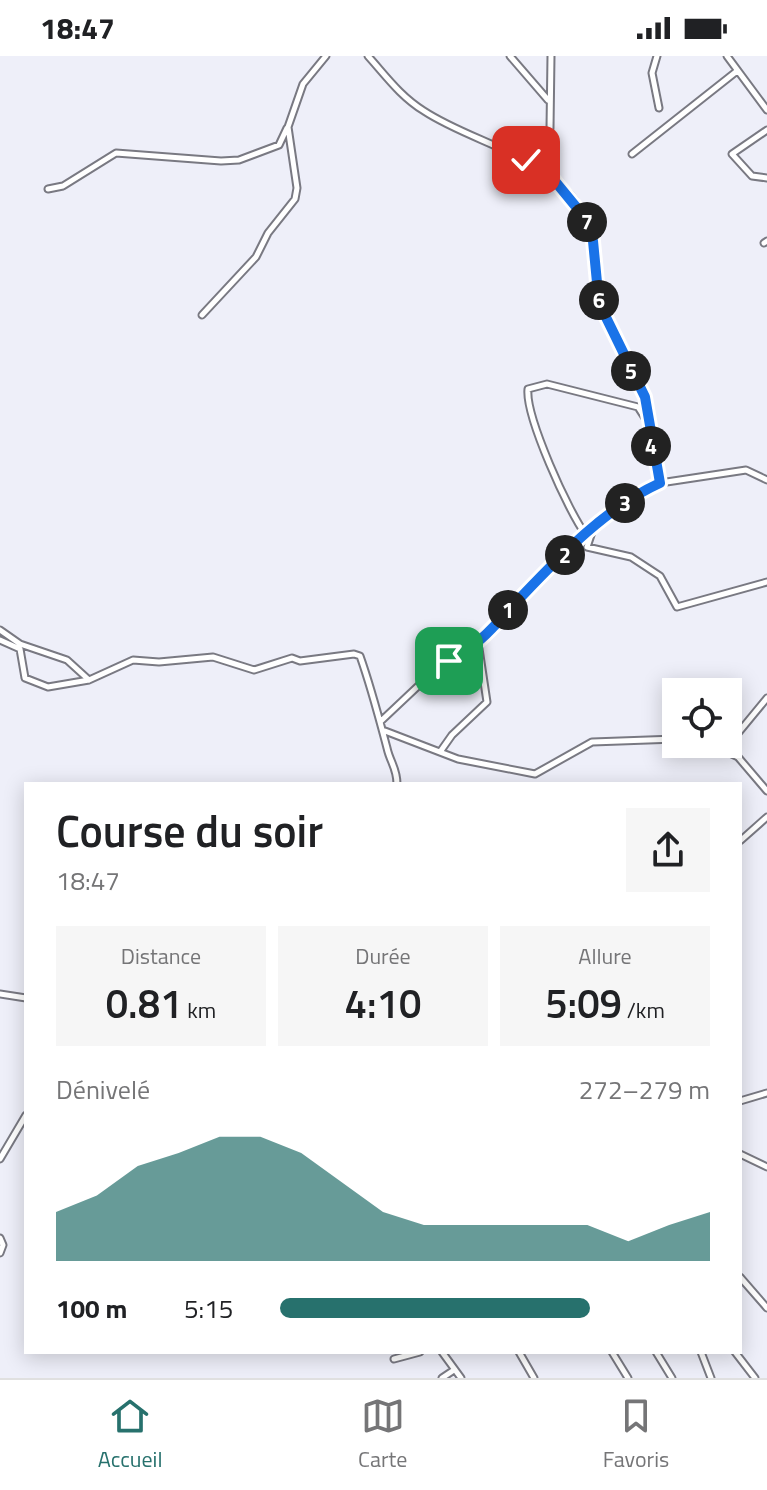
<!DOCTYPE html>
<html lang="fr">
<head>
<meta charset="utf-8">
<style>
  :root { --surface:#fff; --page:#f6f6f6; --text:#202124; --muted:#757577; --line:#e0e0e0; --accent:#27716d }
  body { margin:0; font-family:"Titillium Web",sans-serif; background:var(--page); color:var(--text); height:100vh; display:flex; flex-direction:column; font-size:30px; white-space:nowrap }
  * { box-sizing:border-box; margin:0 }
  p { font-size:26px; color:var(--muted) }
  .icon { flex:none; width:44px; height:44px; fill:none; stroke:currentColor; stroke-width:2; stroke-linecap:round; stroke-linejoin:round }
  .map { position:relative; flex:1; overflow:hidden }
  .details { position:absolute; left:24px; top:726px; width:718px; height:572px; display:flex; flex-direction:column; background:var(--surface); border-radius:0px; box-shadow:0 4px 20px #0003 }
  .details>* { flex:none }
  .tools { position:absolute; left:662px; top:622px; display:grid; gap:16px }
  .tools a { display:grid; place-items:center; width:80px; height:80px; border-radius:0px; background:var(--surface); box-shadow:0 4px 20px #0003; font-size:40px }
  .pin { position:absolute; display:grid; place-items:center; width:68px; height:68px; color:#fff; margin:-34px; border-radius:16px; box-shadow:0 4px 12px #0006 }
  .km { position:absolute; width:40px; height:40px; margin:-20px; border-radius:50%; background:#222; color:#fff; font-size:22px; line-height:40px; text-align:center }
  .round { display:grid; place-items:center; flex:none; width:84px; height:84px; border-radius:0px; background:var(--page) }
  .summary { display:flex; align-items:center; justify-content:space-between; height:136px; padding:0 32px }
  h1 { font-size:44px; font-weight:600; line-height:60px }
  .figures { display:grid; grid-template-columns:repeat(3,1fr); gap:12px; height:136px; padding:8px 32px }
  .figures div { display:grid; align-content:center; border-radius:0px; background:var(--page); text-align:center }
  .figures b { font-size:40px; font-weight:600 }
  .figures small { font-size:22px; font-weight:400 }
  .figures p { font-size:22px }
  .chart { height:224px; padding:16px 32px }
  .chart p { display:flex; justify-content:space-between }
  .chart svg { width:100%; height:144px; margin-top:8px; fill:var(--accent); opacity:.7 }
  ul { padding:0 32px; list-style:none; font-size:26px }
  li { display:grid; grid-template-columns:128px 96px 1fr; align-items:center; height:60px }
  li i { height:20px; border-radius:10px; background:var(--accent) }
  .status { display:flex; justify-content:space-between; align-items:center; height:56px; padding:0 40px; background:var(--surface); direction:ltr }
  .status svg { height:22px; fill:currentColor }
  .dock { display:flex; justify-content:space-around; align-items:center; height:112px; border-top:2px solid var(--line); background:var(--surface); font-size:22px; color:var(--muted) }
  .dock a { display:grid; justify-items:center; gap:4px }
  .dock .current { color:var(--accent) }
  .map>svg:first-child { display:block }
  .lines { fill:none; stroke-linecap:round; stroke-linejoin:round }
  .street-casing { stroke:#797982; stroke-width:9 }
  .street { stroke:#fff; stroke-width:5 }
  .route-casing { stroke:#fff; stroke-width:16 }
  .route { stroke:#1a73e8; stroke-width:10 }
</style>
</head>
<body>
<div class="status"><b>18:47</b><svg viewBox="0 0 49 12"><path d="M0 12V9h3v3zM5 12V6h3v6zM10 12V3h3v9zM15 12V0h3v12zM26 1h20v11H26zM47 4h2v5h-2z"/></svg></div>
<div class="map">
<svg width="767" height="1322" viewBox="0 0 767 1322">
  <rect width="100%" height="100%" fill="#eeeff9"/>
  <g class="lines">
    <g class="street-casing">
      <path id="street" d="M368,0C386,20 400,40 424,55C477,90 558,100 587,165C601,196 592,234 606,266C618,295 653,333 647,365
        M510,0L548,44
        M657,0L652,17L659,52
        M727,0L767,54
        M767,74L732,98L752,120L767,122
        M632,98L737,15
        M544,114L550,72L551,0
        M48,133L63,130L116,97L221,105L239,104L279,89L287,72
        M764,187L767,185
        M202,259L256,201L268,177L295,143L297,132L288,71L303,28L326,0
        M593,473L587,491L631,501L660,520L677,551L767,526
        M586,479C569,457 525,360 528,333L547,328L638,351L647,365L660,427
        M0,574L20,588L67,604L89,624
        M0,584L20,593L25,622L48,631L89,624L133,604L159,606L213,601L254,614L292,602L300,605L354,598L360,600C371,631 379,662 387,692C390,706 397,712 397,728
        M381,665L433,616L478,586L593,472L641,436L660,427L746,414L767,424
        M385,675L458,703L535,718L592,686L676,683
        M710,688L738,701L767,735
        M725,693L767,642
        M440,696L452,679L487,646L478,586
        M740,785L767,761
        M0,938L26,942
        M740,1045L767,1037
        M740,1098L767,1111
        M0,1103L26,1059
        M0,1182L3,1189L0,1197
        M740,1221L767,1252
        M442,1296L461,1322
        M519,1296L534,1322
        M612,1296L628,1322
        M656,1296L672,1322
        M701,1296L711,1322
        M735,1296L755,1322
        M394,1303L420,1296
        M442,1322L454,1314"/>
    </g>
    <use href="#street" class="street"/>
  </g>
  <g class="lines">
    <g class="route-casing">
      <path id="route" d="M449,605C479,591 500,563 522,540C562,498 607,451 660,427L645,341L599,247L593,185L586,163L554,124L526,104"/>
    </g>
    <use href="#route" class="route"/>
  </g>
</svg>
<div class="tools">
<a><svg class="icon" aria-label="locate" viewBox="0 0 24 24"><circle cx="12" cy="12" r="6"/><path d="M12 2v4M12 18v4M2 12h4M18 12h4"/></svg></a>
</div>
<div class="pin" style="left:449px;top:605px;background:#1e9e55"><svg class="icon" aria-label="arrive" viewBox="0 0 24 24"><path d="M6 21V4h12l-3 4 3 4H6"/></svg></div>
<div class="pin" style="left:526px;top:104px;background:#d93025"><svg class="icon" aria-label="check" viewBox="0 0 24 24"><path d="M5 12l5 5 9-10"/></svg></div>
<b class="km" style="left:508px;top:554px">1</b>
<b class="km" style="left:565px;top:499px">2</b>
<b class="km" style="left:625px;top:447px">3</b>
<b class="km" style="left:651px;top:390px">4</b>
<b class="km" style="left:631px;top:315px">5</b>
<b class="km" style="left:599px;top:244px">6</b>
<b class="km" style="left:587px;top:166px">7</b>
<section class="details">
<div class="summary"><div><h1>Course du soir</h1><p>18:47</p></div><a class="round"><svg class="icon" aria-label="share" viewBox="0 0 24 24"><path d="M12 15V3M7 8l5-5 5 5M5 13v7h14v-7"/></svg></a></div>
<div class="figures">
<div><p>Distance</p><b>0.81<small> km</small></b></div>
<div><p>Durée</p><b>4:10</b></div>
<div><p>Allure</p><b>5:09<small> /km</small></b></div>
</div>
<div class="chart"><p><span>Dénivelé</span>272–279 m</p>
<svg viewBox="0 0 160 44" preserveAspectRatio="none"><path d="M0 44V29L10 24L20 15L30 11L40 6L50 6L60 11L70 20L80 29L90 33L100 33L110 33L120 33L130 33L140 38L150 33L160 29V44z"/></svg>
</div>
<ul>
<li><b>100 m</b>5:15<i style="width:72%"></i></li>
</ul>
</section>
</div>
<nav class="dock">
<a class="current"><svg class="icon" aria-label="home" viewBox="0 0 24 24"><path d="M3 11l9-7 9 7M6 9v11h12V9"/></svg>Accueil</a>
<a><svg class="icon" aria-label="map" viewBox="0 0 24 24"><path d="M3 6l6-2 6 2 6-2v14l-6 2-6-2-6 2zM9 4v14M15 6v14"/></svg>Carte</a>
<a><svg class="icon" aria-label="saved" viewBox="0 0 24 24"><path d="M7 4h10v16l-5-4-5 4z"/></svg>Favoris</a>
</nav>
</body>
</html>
